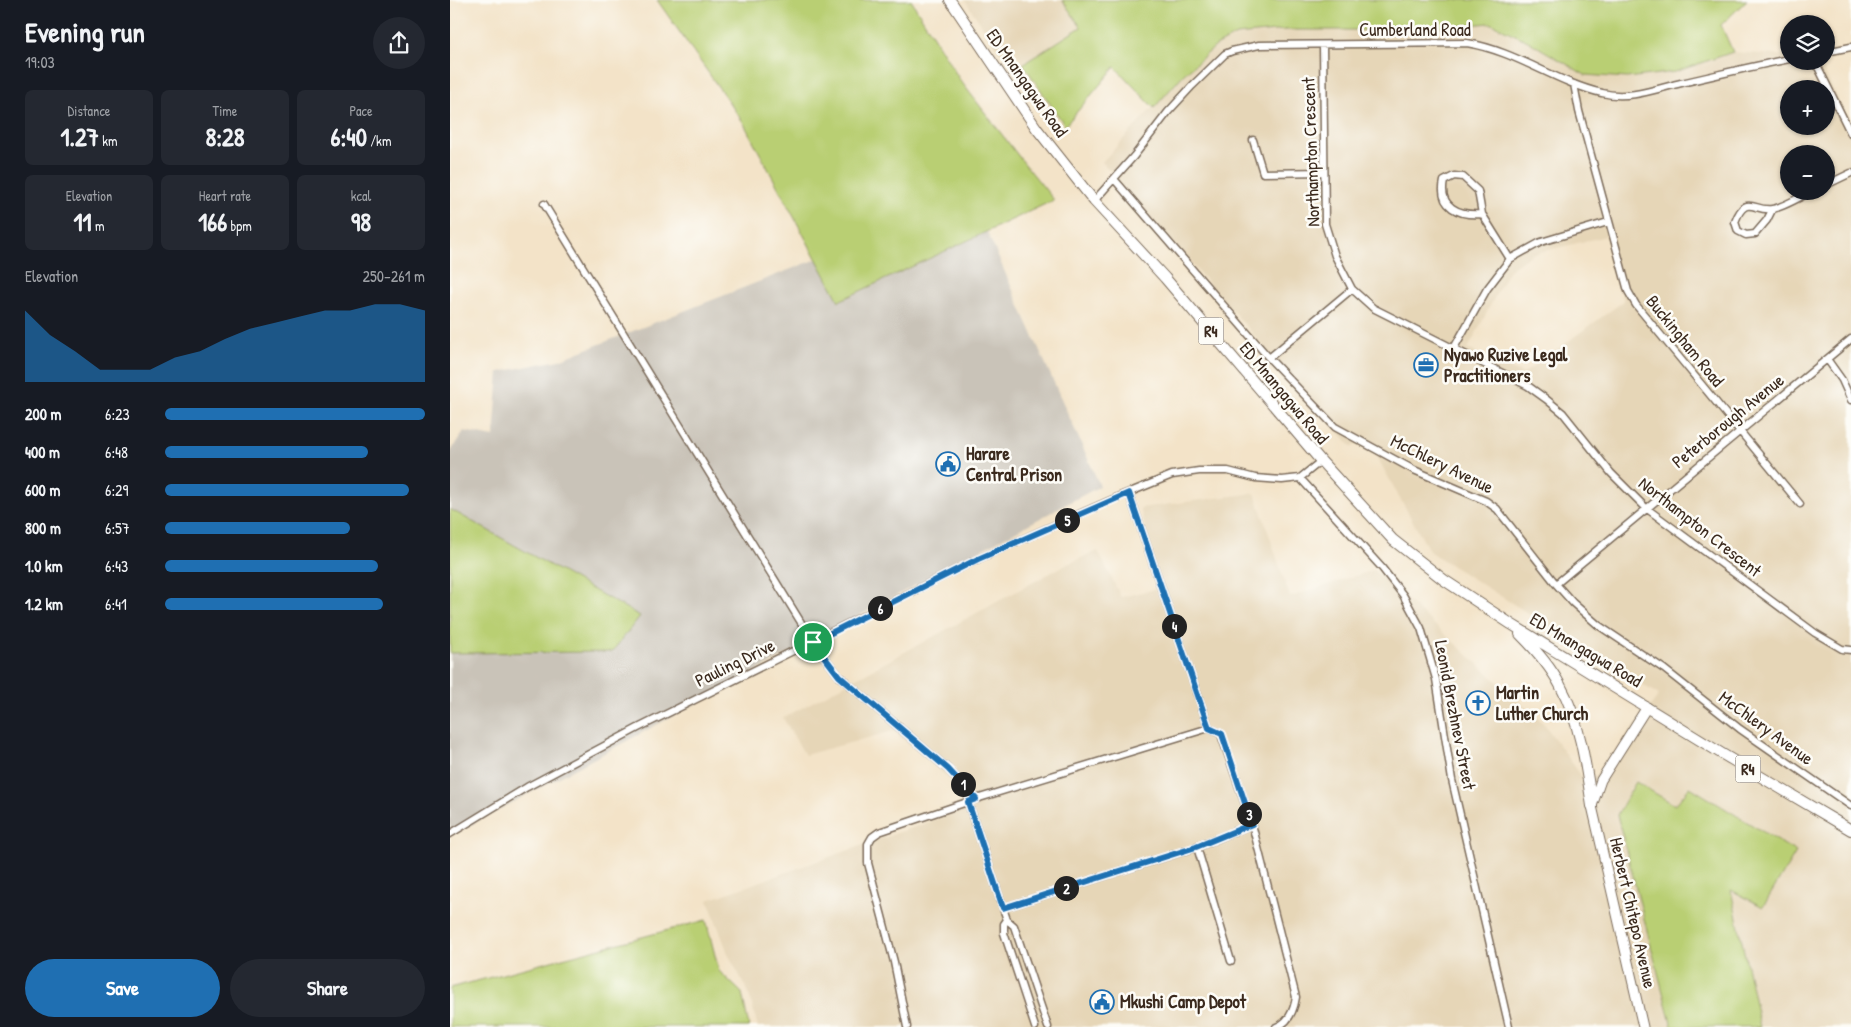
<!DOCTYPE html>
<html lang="en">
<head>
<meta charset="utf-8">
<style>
  :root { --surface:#171b24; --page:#242831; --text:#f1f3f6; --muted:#9ea1a6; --accent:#1f6fb2 }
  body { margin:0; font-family:"Patrick Hand",sans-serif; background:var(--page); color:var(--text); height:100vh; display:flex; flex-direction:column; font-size:19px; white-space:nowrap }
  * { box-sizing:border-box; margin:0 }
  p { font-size:16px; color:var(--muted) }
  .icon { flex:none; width:28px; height:28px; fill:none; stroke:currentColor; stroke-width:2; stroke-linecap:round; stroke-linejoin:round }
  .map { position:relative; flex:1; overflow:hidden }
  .sheet { display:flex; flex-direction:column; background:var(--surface); width:450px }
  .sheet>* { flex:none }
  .controls { position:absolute; left:1330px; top:15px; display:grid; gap:10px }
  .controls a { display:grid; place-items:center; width:55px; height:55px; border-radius:50%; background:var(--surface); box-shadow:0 1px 4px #0004; font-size:25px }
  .pin { position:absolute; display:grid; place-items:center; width:42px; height:42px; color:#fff; margin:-21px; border:2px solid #fff; border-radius:50%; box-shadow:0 1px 5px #0007 }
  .km { position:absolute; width:25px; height:25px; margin:-12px; border-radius:50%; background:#222; color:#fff; font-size:14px; line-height:25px; text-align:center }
  .round { display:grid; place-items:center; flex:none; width:52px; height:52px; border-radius:26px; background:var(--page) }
  .headline { display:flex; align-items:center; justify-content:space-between; height:85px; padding:0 25px }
  h1 { font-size:28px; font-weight:700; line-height:38px }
  .metrics { display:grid; grid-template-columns:repeat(3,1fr); gap:8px; height:85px; padding:5px 25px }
  .metrics div { display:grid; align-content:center; border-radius:8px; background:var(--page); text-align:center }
  .metrics b { font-size:25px; font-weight:700 }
  .metrics small { font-size:14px; font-weight:400 }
  .metrics p { font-size:14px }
  .chart { height:140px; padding:10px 25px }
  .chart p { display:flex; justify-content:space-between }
  .chart svg { width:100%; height:90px; margin-top:5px; fill:var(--accent); opacity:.7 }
  .cta { display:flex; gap:10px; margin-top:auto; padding:10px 25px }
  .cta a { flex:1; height:58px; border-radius:30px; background:var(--accent); color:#fff; font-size:20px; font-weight:700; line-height:58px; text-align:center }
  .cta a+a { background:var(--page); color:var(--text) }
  ul { padding:0 25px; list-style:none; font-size:16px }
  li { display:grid; grid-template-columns:80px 60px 1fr; align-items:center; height:38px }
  li i { height:12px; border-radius:6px; background:var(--accent) }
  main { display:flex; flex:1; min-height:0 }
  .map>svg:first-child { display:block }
  .built { fill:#e6d6b7; fill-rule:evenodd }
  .industrial { fill:#c9c3b8 }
  .green { fill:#b9cf73; stroke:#7a7c48 }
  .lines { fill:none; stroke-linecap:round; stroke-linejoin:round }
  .minor-casing { stroke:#7b6b5a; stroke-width:9 }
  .secondary-casing { stroke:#7b6b5a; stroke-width:11 }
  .trunk-casing { stroke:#7b6b5a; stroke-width:12 }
  .minor { stroke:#fff; stroke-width:6 }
  .secondary { stroke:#fff; stroke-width:9 }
  .trunk { stroke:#fff; stroke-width:10 }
  .route-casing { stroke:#fff; stroke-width:10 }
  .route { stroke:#1f6fb2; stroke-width:6 }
  .labels { text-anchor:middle; stroke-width:5; stroke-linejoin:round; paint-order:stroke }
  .shield { fill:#fdfcf7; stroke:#75695f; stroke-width:1 }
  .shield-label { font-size:16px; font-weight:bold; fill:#3b2a1e }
  .street-label { font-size:18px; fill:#3b2a1e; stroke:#fdfcf7 }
  .poi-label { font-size:18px; font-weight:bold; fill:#3b2a1e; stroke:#fdfcf7; text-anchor:start }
</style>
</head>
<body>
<main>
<section class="sheet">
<div class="headline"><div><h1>Evening run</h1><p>19:03</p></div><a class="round"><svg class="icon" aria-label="share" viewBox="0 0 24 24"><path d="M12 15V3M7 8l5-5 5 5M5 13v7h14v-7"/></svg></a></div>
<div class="metrics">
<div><p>Distance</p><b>1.27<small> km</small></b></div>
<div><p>Time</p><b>8:28</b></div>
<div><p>Pace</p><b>6:40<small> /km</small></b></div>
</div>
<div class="metrics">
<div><p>Elevation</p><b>11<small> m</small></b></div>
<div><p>Heart rate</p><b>166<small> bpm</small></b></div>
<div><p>kcal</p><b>98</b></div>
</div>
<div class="chart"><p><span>Elevation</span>250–261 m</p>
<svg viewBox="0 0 160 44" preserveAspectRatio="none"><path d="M0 44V9L10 21L20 29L30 38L40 38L50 38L60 32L70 29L80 23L90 18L100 15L110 12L120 9L130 9L140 6L150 6L160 9V44z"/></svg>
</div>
<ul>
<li><b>200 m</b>6:23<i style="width:100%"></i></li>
<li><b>400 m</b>6:48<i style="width:78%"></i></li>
<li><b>600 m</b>6:29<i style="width:94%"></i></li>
<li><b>800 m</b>6:57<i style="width:71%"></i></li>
<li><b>1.0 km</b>6:43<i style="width:82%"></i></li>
<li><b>1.2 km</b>6:41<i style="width:84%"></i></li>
</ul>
<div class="cta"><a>Save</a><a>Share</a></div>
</section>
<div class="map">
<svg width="1401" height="1027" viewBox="0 0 1401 1027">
  <rect width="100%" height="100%" fill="#fdfcf7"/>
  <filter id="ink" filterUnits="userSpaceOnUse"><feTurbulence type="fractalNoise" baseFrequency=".02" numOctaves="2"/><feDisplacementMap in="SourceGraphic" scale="10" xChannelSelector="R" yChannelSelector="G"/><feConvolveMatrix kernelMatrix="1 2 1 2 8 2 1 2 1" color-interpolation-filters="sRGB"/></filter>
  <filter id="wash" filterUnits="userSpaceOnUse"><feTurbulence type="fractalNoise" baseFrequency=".0096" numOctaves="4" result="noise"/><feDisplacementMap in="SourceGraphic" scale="20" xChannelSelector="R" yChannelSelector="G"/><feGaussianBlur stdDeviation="1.12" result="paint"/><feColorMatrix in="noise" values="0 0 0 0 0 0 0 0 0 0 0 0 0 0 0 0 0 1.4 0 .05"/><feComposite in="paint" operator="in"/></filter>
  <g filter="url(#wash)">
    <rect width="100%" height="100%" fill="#f3e3c8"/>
    <path class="built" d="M515,0H612L631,27L573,64L561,44L550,53Z
      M1040,23L1076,40L1225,72L1283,52L1339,56V61H1369L1401,126V1027H308L298,991L279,956L258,900L529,804L443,731L355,755L333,718L615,565L648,551L671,597L710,588L690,508L805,493L840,597L924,570L1094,724L1138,785L1209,695L980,552L917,439L902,447L652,162L733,75L765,46L786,35L835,30H964ZM1339,89H1376V126H1339ZM1339,154H1376V191H1339ZM1156,236L1174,301L1073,374L1018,349L1058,271L1082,254Z"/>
    <path class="industrial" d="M537,232L650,486L0,836V653L162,652L190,616L0,509V453L14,431L44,437L49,372L109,360L367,259L390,301Z"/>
    <path class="green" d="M207,0H461L510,80L570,158L604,200L389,301L293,122Z
      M612,0H1297L1271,25L1283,52L1225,72L1177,78L1135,75L1076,40L1040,23L964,30H835L786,35L766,46L733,75L704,108L665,67L615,126L573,64L631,27Z
      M0,509L190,616L162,652L0,653Z
      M1186,782L1225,805L1240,787L1346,852L1313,907L1281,890L1310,1027H1222L1167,815Z
      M256,920L269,971L292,993L299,1027H0V988Z"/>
  </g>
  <g filter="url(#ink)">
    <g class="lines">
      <g class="minor-casing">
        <path id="minor" d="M873,45L875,224L885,256L902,289L923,308L1078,386L1096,399L1113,413L1161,473L1196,508L1365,633L1392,649L1401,650
          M1376,52L1401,47
          M1365,61L1401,134
          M1124,84L1129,111L1178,291L1186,305L1350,504
          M803,140L813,173L874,172
          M664,179L819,358L885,427L964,470L1036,501L1047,509L1106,584L1123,603L1148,625L1214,669L1290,729L1401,806
          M1376,185L1401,173
          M644,201L684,156L718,112L742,86L775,54L782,51L809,45L1017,43C1066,51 1105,82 1152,93C1178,100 1206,89 1231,83C1267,75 1303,66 1339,59
          M94,204L363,642L389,676L498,769L526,799
          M1322,210L1317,220L1305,234L1296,235L1288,231L1285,222C1296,193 1304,212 1322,209C1332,208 1352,196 1362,191
          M1032,214C1009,216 988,207 994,181L1004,176L1013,177L1028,191L1032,214L1060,259
          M1004,348L1037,289L1060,259L1091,242L1158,222
          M819,358L902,289
          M1377,359L1392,380L1401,400
          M850,478L932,568L953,595L971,628L986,679L1002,780L1059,1027
          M679,493L759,728L771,734L802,824L846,997C844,1010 839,1023 826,1027
          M1106,584L1401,339
          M518,802L557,920L564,926L598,1027
          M0,834L77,787L188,728L528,559L668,497L722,475L749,471H778L805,478L832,480L850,478L871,461
          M747,847L781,961
          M553,908L747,847L802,824
          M557,920L554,924V933L585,1027
          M457,1027L444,962L418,863V844L422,837L429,832L526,799L759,728"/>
      </g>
      <g class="secondary-casing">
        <path id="secondary" d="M1193,1027L1142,806L1151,780L1197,707"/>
      </g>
      <g class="trunk-casing">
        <path id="trunk" d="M500,0L587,129L644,201L715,278L871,461L943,540L994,580L1061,624L1274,755L1401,830
          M1070,634C1085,649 1100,666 1110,685C1130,721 1136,766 1142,806"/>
      </g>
      <use href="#minor" class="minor"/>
      <use href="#secondary" class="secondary"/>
      <use href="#trunk" class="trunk"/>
    </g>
  </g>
  <g class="lines" filter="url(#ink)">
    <g class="route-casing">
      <path id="route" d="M679,493L759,728L772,734L802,824L746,847L553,908L518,802L526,799L498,769L389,676L363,642L528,559Z"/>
    </g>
    <use href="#route" class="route"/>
  </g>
  <defs>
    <g id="office-ring" transform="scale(1.25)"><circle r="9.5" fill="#fdfcf7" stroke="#1f6fb2" stroke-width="1.5"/><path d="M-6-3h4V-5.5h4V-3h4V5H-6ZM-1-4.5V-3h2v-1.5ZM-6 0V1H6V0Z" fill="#1f6fb2"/></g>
    <g id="civic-ring" transform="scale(1.25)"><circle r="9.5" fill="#fdfcf7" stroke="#1f6fb2" stroke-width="1.5"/><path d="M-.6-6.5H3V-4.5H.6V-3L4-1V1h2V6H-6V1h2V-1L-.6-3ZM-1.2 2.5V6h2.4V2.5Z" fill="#1f6fb2"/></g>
    <g id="church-ring" transform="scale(1.25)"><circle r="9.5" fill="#fdfcf7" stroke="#1f6fb2" stroke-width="1.5"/><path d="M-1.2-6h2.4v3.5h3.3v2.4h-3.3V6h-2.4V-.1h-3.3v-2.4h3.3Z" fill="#1f6fb2"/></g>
  </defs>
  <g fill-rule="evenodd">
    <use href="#office-ring" x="976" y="365"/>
    <use href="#civic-ring" x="498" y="464"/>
    <use href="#church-ring" x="1028" y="703"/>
    <use href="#civic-ring" x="652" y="1002"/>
  </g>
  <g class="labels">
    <g class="shield">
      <rect x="748.5" y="317.5" width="25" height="27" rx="4"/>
      <rect x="1285.5" y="755.5" width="25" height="27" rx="4"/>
    </g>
    <g class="shield-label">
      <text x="761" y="337">R4</text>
      <text x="1298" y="775">R4</text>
    </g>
    <g class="street-label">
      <text x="965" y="36">Cumberland Road</text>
      <text transform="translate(577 83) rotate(55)" y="6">ED Mnangagwa Road</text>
      <text transform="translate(861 152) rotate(-92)" y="6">Northampton Crescent</text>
      <text transform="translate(1235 341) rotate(51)" y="6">Buckingham Road</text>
      <text transform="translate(834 393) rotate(50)" y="6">ED Mnangagwa Road</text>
      <text transform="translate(1278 421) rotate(-39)" y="6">Peterborough Avenue</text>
      <text transform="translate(992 464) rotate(26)" y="6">McChlery Avenue</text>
      <text transform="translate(1250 527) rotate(38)" y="6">Northampton Crescent</text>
      <text transform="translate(1136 650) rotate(31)" y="6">ED Mnangagwa Road</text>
      <text transform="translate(285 663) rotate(-26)" y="6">Pauling Drive</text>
      <text transform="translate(1005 715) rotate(79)" y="6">Leonid Brezhnev Street</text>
      <text transform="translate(1316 728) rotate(36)" y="6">McChlery Avenue</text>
      <text transform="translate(1183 913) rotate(77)" y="6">Herbert Chitepo Avenue</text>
    </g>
    <g class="poi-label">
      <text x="994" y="361">Nyawo Ruzive Legal<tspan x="994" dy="21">Practitioners</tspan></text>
      <text x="516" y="460">Harare<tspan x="516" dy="21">Central Prison</tspan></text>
      <text x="1046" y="699">Martin<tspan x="1046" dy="21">Luther Church</tspan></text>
      <text x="670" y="1008">Mkushi Camp Depot</text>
    </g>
  </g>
</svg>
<div class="controls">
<a><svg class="icon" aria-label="layers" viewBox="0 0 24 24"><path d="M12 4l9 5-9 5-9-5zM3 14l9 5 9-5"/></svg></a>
<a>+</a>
<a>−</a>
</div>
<div class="pin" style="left:363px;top:642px;background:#1e9e55"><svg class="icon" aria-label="arrive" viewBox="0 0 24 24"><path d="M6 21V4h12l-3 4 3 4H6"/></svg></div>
<b class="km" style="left:513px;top:784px">1</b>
<b class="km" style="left:616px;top:888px">2</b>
<b class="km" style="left:799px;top:814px">3</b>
<b class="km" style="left:724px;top:626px">4</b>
<b class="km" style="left:617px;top:520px">5</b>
<b class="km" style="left:430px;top:608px">6</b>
</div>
</main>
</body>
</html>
